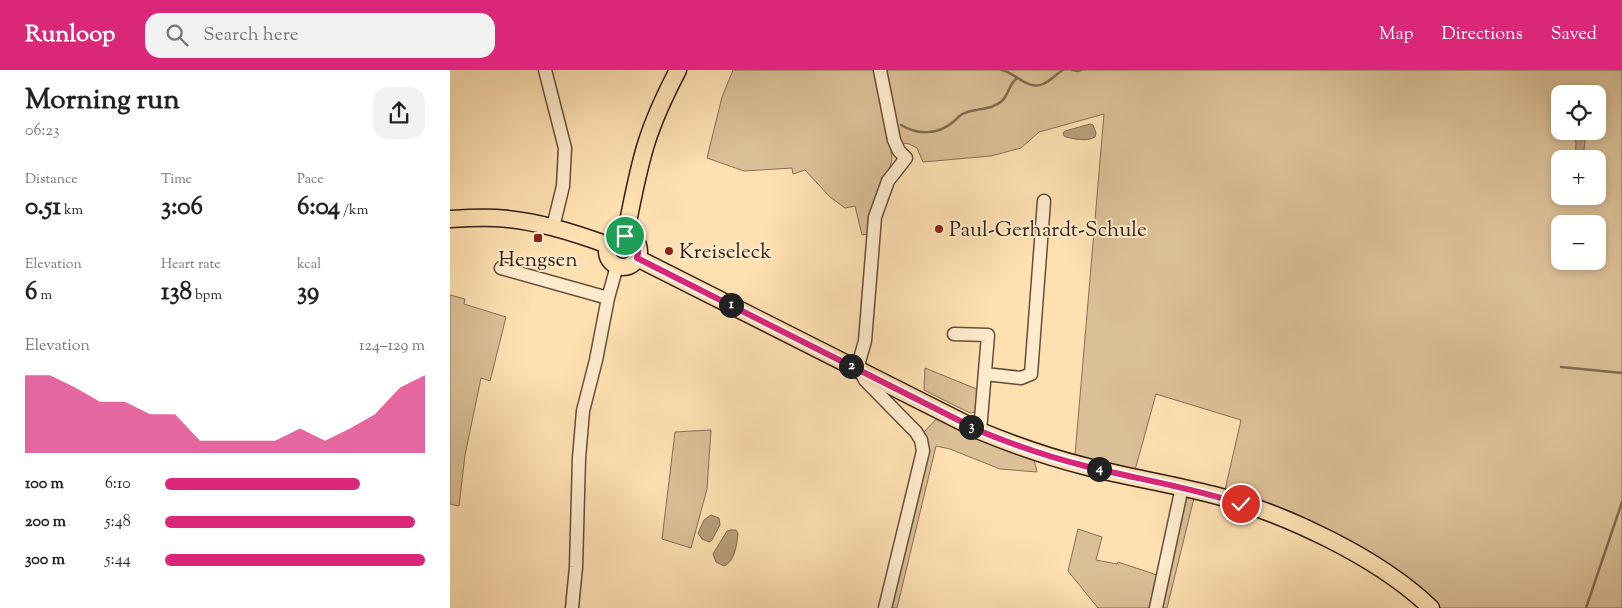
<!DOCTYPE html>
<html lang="en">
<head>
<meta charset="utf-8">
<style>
  :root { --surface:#fff; --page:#f2f2f2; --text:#222; --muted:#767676; --accent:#db2777 }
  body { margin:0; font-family:"Sorts Mill Goudy",serif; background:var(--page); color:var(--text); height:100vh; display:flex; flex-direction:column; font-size:19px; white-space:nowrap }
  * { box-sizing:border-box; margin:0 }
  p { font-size:16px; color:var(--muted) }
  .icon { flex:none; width:28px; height:28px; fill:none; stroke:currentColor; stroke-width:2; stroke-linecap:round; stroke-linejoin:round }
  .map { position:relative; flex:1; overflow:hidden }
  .drawer { display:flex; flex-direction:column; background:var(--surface); width:450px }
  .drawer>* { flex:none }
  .buttons { position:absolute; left:1101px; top:15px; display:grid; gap:10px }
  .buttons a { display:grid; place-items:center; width:55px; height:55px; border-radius:10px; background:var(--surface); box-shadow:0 2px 8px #0003; font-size:25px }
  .pin { position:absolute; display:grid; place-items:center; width:42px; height:42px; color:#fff; margin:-21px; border:2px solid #fff; border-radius:50%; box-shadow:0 1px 5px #0007 }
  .km { position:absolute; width:25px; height:25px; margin:-12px; border-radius:50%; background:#222; color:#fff; font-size:14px; line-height:25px; text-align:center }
  .round { display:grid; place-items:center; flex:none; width:52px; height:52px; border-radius:15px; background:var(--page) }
  .overview { display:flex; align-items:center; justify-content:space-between; height:85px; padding:0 25px }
  h1 { font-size:28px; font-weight:700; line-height:38px }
  .stats { display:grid; grid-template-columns:repeat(3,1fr); gap:8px; height:85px; padding:5px 25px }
  .stats div { display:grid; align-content:center }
  .stats b { font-size:25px; font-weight:700 }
  .stats small { font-size:14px; font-weight:400 }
  .stats p { font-size:14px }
  .chart { height:140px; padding:10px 25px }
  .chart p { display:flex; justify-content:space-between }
  .chart svg { width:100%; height:90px; margin-top:5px; fill:var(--accent); opacity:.7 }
  ul { padding:0 25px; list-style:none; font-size:16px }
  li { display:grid; grid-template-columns:80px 60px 1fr; align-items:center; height:38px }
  li i { height:12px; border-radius:6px; background:var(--accent) }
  header { display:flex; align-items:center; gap:30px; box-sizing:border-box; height:70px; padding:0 25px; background:var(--accent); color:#fff }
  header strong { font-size:24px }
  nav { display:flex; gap:28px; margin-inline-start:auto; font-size:18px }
  .search { width:350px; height:45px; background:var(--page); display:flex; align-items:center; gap:12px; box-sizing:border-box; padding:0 18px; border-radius:15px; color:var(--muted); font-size:19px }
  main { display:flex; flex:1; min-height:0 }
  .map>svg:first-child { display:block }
  .green { fill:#dbbf96; stroke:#866e55; fill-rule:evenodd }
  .water { fill:#b89e7c; stroke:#826b52 }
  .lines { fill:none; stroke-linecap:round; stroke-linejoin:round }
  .stream { stroke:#826b52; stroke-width:2.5 }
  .minor-casing { stroke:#644e3b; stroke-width:15 }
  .major-casing { stroke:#311e14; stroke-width:19 }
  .minor { stroke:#feebcc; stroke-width:12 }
  .major { stroke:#fee0b1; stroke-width:16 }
  .route-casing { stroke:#fff; stroke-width:10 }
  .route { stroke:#db2777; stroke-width:6 }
  .poi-dot { fill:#8f2418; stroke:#feebcc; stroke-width:2 }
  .labels { text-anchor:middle; stroke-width:4; stroke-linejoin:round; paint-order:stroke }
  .poi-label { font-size:21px; fill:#311e14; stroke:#feebcc; text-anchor:start }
</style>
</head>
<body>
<header>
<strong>Runloop</strong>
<div class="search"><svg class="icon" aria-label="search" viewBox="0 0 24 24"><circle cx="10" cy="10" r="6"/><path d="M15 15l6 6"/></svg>Search here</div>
<nav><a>Map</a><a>Directions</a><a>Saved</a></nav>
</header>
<main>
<section class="drawer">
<div class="overview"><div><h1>Morning run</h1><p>06:23</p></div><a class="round"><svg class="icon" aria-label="share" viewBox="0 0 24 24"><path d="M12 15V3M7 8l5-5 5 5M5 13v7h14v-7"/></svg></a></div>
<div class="stats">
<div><p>Distance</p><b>0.51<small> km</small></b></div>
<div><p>Time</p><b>3:06</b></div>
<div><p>Pace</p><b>6:04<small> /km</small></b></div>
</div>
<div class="stats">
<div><p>Elevation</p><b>6<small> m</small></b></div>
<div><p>Heart rate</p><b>138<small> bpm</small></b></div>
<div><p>kcal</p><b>39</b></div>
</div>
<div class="chart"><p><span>Elevation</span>124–129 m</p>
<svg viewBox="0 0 160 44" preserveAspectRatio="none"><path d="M0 44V6L10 6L20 12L30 19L40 19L50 25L60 25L70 38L80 38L90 38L100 38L110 32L120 38L130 32L140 25L150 12L160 6V44z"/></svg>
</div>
<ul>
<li><b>100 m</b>6:10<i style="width:75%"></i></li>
<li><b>200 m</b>5:48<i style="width:96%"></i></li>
<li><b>300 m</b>5:44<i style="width:100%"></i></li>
</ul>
</section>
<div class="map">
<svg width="1172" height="538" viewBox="0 0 1172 538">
  <rect width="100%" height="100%" fill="#fee0b1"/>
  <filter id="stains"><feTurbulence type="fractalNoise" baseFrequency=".004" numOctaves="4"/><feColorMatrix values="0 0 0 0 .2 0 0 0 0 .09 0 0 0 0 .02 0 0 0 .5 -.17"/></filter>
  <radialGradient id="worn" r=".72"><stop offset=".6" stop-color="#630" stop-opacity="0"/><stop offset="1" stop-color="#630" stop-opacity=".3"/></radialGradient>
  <path class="green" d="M283,0H1172V538H991L949,501L911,478L843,442L775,420L791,350L706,324L685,400L625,385L654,44L589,62L571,78L541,86L473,92L467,78L459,74L440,71L442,90L419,164L412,165L405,136L395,138L380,127L355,100L343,104L342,98L294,101L257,88L272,27ZM1110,24H1148V61H1110ZM1110,89H1148V126H1110ZM1110,154H1148V191H1110Z
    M0,225L15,229L14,234L56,247L40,311L31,308L15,385L9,436L0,434Z
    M475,298L529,320L525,342L520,343L474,320Z
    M492,343L582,381L587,402L550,399L500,379L486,376L447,538H438L473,363Z
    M261,360L257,419L241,478L212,469L225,362Z
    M733,422L745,424L717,538H709Z
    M628,459L652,467L646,490L667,494L668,492L707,505L701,538H648L618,501Z"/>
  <path class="water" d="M640,54L643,55L646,63L645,67C638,72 621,69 614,66L613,63L615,61Z
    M1122,61H1136L1133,89H1125L1126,73Z
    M261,445L269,448L270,455L262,470L259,472L252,469L248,463L254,450Z
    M280,460H286L288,463C287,473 285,492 274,496L266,492L263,484L277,461Z"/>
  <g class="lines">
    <path class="stream" d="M552,0C565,3 579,21 593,14C601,11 606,4 613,0
      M622,0L628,1L631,0
      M451,55C467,65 488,65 503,52C507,49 510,44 515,43C527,38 542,40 552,31C559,24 559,14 567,8
      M1111,297L1172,303
      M1136,538L1172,432"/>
    <g class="minor-casing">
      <path id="minor" d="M95,0L115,78L113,116L103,157
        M430,0L444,70L449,81L456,88L438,111L425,147L415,271L409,292L410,300L415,310L466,362L471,370L473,381L435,538
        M51,198L158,228
        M504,264L538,265L530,361
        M535,304L571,308L581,304L594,131
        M122,538L126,497L129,388L133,341L146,290L158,228L167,196
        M706,538L732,417"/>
    </g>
    <g class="major-casing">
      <path id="major" d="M0,149C15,148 31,147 46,148C84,150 122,162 158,175
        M157 181a16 16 0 1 1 32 0a16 16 0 1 1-32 0Z
        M175,166C182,134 187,102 197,71C205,46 216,23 228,0
        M187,188L530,361C564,375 598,387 634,396C677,407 721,414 764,425C834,443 928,487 981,538"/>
    </g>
    <use href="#minor" class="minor"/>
    <use href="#major" class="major"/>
  </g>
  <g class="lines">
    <g class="route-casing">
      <path id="route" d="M175,166C187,169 190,177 187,188L530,361C564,375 599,387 635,396C687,409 740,417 791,434"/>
    </g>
    <use href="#route" class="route"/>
  </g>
  <g class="poi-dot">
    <circle cx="489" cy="159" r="5"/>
    <rect x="83" y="163" width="10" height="10" rx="2.5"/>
    <circle cx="219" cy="181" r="5"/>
  </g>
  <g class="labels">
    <g class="poi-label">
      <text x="499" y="166">Paul-Gerhardt-Schule</text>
      <text x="229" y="188">Kreiseleck</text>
      <text x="88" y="196" text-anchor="middle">Hengsen</text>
    </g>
  </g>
  <rect width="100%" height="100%" filter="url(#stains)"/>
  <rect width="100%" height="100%" fill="url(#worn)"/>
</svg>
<div class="buttons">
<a><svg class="icon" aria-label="locate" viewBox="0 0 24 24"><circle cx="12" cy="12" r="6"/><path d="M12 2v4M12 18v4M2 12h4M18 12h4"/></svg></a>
<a>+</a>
<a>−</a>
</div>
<div class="pin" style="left:175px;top:166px;background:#1e9e55"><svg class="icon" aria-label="arrive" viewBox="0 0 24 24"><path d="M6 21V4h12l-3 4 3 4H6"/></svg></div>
<div class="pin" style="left:791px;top:434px;background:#d93025"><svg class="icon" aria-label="check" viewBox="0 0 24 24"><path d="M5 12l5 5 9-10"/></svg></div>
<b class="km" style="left:281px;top:235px">1</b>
<b class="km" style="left:401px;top:296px">2</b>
<b class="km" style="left:521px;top:357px">3</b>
<b class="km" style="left:649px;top:399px">4</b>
</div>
</main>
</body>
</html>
